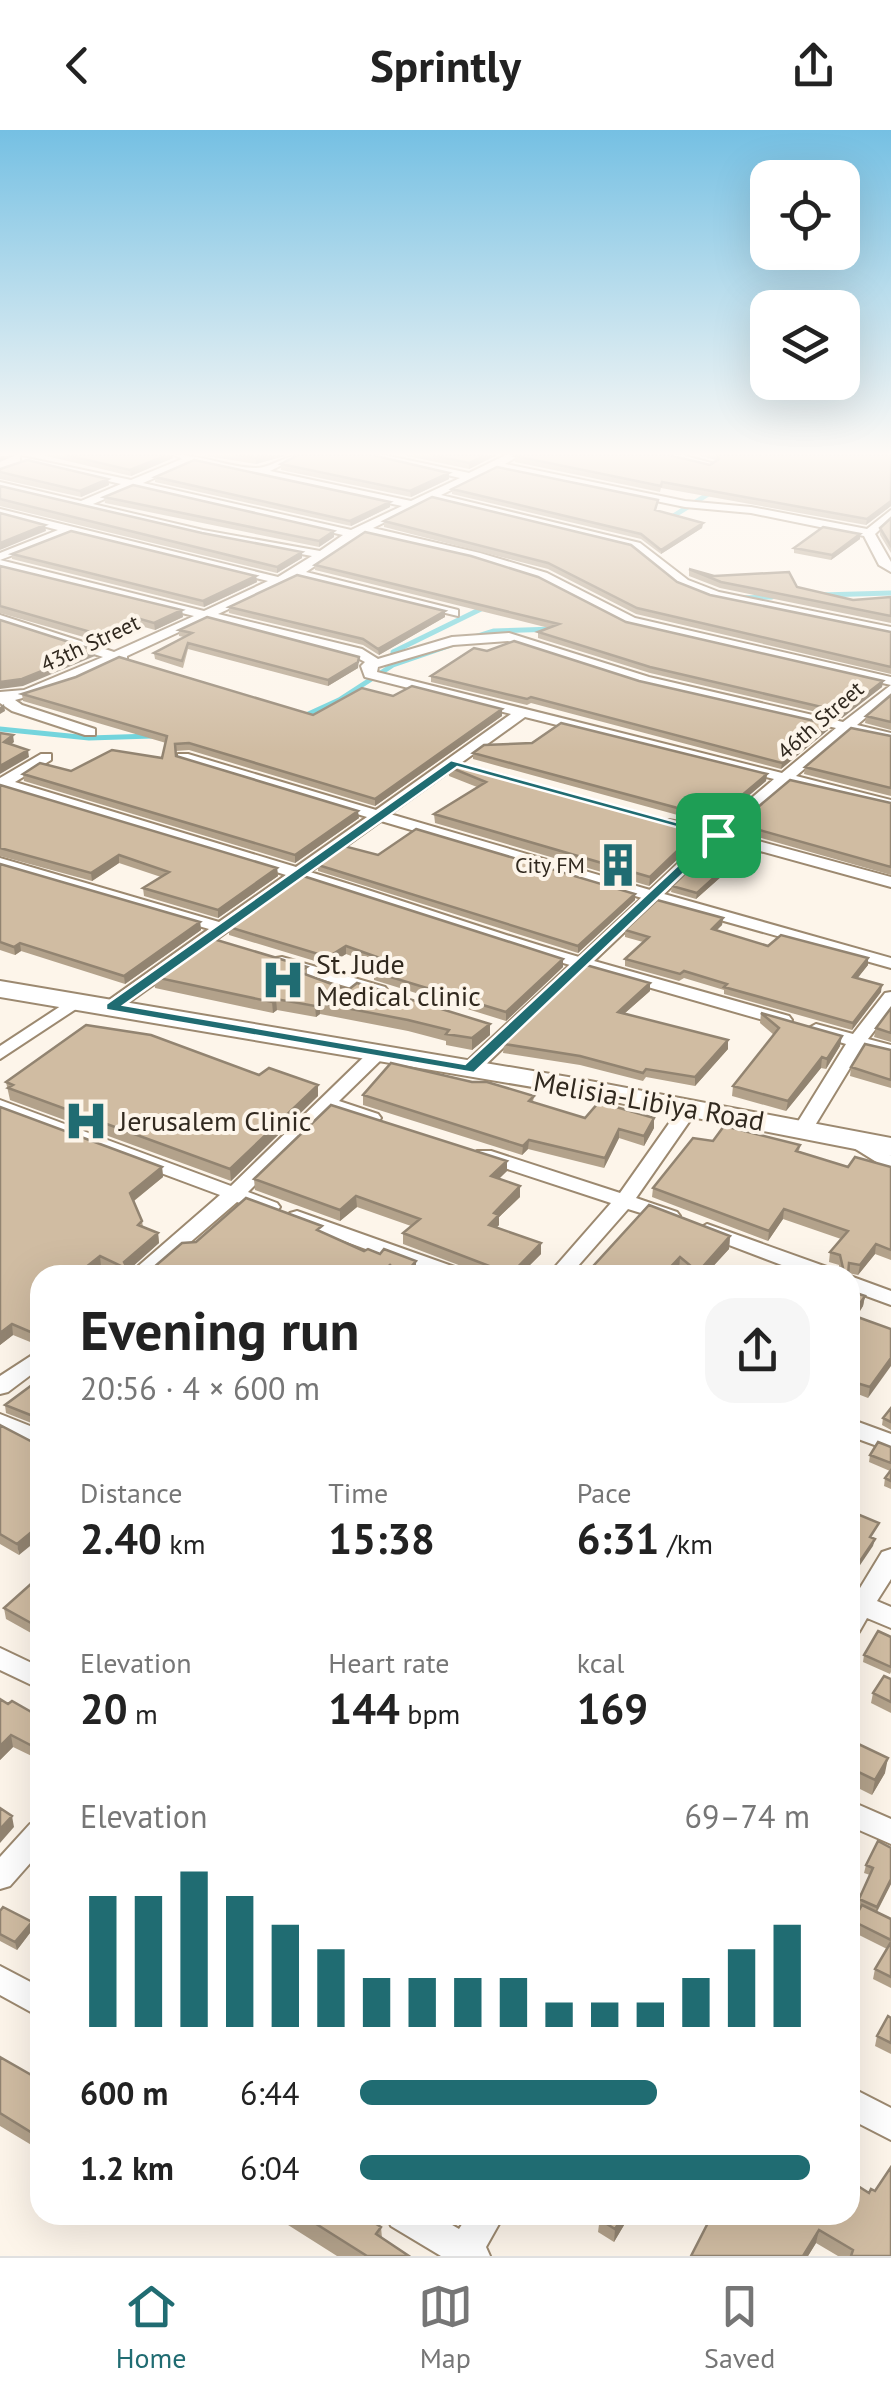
<!DOCTYPE html>
<html lang="en">
<head>
<meta charset="utf-8">
<style>
  :root { --surface:#fff; --page:#f6f6f6; --text:#222; --muted:#767676; --line:#e0e0e0; --accent:#206c72 }
  body { margin:0; font-family:"PT Sans",sans-serif; background:var(--page); color:var(--text); height:100vh; display:flex; flex-direction:column; font-size:38px; white-space:nowrap }
  * { box-sizing:border-box; margin:0 }
  p { font-size:32px; color:var(--muted) }
  .icon { flex:none; width:55px; height:55px; fill:none; stroke:currentColor; stroke-width:2; stroke-linecap:round; stroke-linejoin:round }
  .map { position:relative; flex:1; overflow:hidden }
  .sheet { position:absolute; left:30px; top:1135px; width:830px; height:960px; display:flex; flex-direction:column; background:var(--surface); border-radius:30px; box-shadow:0 10px 40px #0002 }
  .sheet>* { flex:none }
  .buttons { position:absolute; left:750px; top:30px; display:grid; gap:20px }
  .buttons a { display:grid; place-items:center; width:110px; height:110px; border-radius:20px; background:var(--surface); box-shadow:0 10px 40px #0002; font-size:50px }
  .pin { position:absolute; display:grid; place-items:center; width:85px; height:85px; color:#fff; margin:-42px; border-radius:20px; box-shadow:0 5px 15px #0006 }
  .round { display:grid; place-items:center; flex:none; width:105px; height:105px; border-radius:30px; background:var(--page) }
  .overview { display:flex; align-items:center; justify-content:space-between; height:170px; padding:0 50px }
  h1 { font-size:55px; font-weight:700; line-height:75px }
  .figures { display:grid; grid-template-columns:repeat(3,1fr); gap:15px; height:170px; padding:10px 50px }
  .figures div { display:grid; align-content:center }
  .figures b { font-size:42px; font-weight:700 }
  .figures small { font-size:28px; font-weight:400 }
  .figures p { font-size:28px }
  .chart { height:280px; padding:20px 50px }
  .chart p { display:flex; justify-content:space-between }
  .chart svg { width:100%; height:180px; margin-top:10px; stroke:var(--accent); stroke-width:6 }
  ul { padding:0 50px; list-style:none; font-size:32px }
  li { display:grid; grid-template-columns:160px 120px 1fr; align-items:center; height:75px }
  li i { height:25px; border-radius:12px; background:var(--accent) }
  header { display:flex; justify-content:space-between; align-items:center; height:130px; padding:0 50px; background:var(--surface); font-size:45px; font-weight:700 }
  .dock { display:flex; justify-content:space-around; align-items:center; height:140px; border-top:2px solid var(--line); background:var(--surface); font-size:28px; color:var(--muted) }
  .dock a { display:grid; justify-items:center; gap:5px }
  .dock .on { color:var(--accent) }
  .map>svg:first-child { display:block }
  .lines { fill:none; stroke-linecap:round; stroke-linejoin:round }
  .stream { stroke:#6ad2db; stroke-width:5 }
  .street-casing { stroke:#9c8970; stroke-width:4 }
  .secondary-casing { stroke:#9c8970; stroke-width:4 }
  .street { fill:#fff; fill-rule:evenodd }
  .secondary { fill:#fff; fill-rule:evenodd }
  .wall { fill:#b3a28b }
  .shaded-wall { fill:#928471 }
  .building { fill:#d0bca2; stroke:#928471; stroke-width:2.5 }
  .route { fill:#206c72; stroke:#fff; stroke-width:2.5; fill-rule:evenodd }
  .labels { text-anchor:middle; stroke-width:8; stroke-linejoin:round; paint-order:stroke }
  .far-street-label { font-size:22px; fill:#31291f; stroke:#fdf5ea }
  .far-poi-label { font-size:22px; fill:#31291f; stroke:#fdf5ea; text-anchor:end }
  .poi-label { font-size:28px; fill:#31291f; stroke:#fdf5ea; text-anchor:start }
  .street-label { font-size:28px; fill:#31291f; stroke:#fdf5ea }
</style>
</head>
<body>
<header><svg class="icon" aria-label="back" viewBox="0 0 24 24"><path d="M15 5l-7 7 7 7"/></svg>Sprintly<svg class="icon" aria-label="share" viewBox="0 0 24 24"><path d="M12 15V3M7 8l5-5 5 5M5 13v7h14v-7"/></svg></header>
<div class="map">
<svg width="891" height="2126" viewBox="0 0 891 2126">
  <rect width="100%" height="100%" fill="#fdf5ea"/>
  <g class="lines">
    <path class="stream" d="M667,390L710,363
      M821,465L891,463
      M741,468L772,467
      M475,507L494,501L555,499
      M393,531V522L485,477
      M304,586L339,570L393,535L457,513
      M0,599L89,608L152,606"/>
    <g class="street-casing">
      <path id="street" d="M175,325C203,325 231,338 256,338C271,338 285,325 302,325L270,341L411,371L460,348L362,325H384L469,343L506,325H520L505,334L685,371L751,377L867,399L891,380V389L875,404L891,432V442L879,435L864,406L751,383L685,377L496,338L441,365L640,413L688,450L719,462L891,497V505L764,481L710,468L679,456L632,418L432,369L373,398L480,423L547,443L635,488L891,547V566L857,595L891,603V611L849,601L796,646L891,670V678L788,653L729,703L891,747V757L720,710L664,764L891,828V838L656,772L594,831L789,886L792,890L789,894H777L585,839L476,944H462L460,940L462,936L570,835C479,809 391,777 300,749L117,881H105L102,877L105,873L209,799L0,738V728L219,792L286,745L5,658L0,659V648L41,624H51V630L15,652L296,737L367,687L178,630V624H188L376,680L511,584L365,547L361,536L365,532L352,525L207,489L127,526V532C98,533 50,562 15,570L22,575L95,599V605H85L12,581L0,573V562L24,560L103,527L0,493V485L114,522L194,486L0,438V423L58,400L0,385V379L278,447L312,426L203,406L0,358V352L81,371L121,354L22,331V327L131,350L182,329ZM194,331L402,376L351,400L143,353ZM133,357L343,405L320,421L203,400L93,374ZM71,403L268,451L204,481L0,430ZM364,403L472,428L539,449L627,494L891,555L843,592L649,547L509,503L452,507L378,529L362,519L218,484L297,447L458,486V480L306,442ZM508,511L640,553L836,598L782,643L377,542L378,537L453,515ZM525,587L774,649L715,699L669,690V696L706,707L650,760L390,684ZM381,691L642,768L579,827C488,801 400,769 310,742Z
        M659,325H682L715,334L710,337Z
        M282,827L385,857L388,861L379,866L276,836V828Z
        M891,862V879L868,909L891,915V926L862,918L811,1002H797L794,998L846,914L810,903L807,899L816,894L853,904L885,863Z
        M73,868L82,873L79,877L0,929V916Z
        M378,918L384,919L387,923L384,927L339,971L378,984L381,988L378,992L371,994L330,981L248,1062L277,1073L280,1077L277,1081L270,1083L237,1072L152,1145H128L220,1065L0,983V970L231,1056L372,919Z
        M689,973L698,979L636,1068L677,1082L680,1086L677,1090L670,1092L628,1079L570,1145H548L611,1073L477,1029L474,1025L477,1021H491L620,1063L682,975Z
        M861,1008L891,1026V1041L854,1018L851,1014L854,1010Z
        M297,1081L463,1140L467,1145H436L290,1091L287,1087L290,1083Z
        M707,1094L835,1140L839,1145H808L700,1104L697,1100Z
        M850,1146L891,1161V1175L850,1160Z
        M40,1220V1238L8,1262L0,1264V1246Z
        M0,1284L40,1300V1317L0,1301Z
        M850,1289L891,1304V1321L850,1306Z
        M891,1419V1449L877,1471L891,1477V1498L867,1488L859,1502L850,1505V1462L857,1463L882,1422Z
        M0,1518L40,1537V1559L0,1540Z
        M850,1671L891,1689V1714L850,1696Z
        M40,1690V1722L10,1756L0,1759V1727L30,1694Z
        M0,1836L40,1857V1887L0,1865Z
        M850,1957L891,1978V2010L850,1989Z
        M386,2085H435L459,2099L468,2085H504L486,2117L490,2126H441L391,2096Z"/>
    </g>
    <g class="secondary-casing">
      <path id="secondary" d="M0,851L574,948L891,1008V1026L574,964L0,867Z"/>
    </g>
    <use href="#street" class="street"/>
    <use href="#secondary" class="secondary"/>
  </g>
  <path class="wall" d="M42,325H174L173,328L131,346Z
    M200,325H288L256,334Z
    M403,325H497L469,339Z
    M697,325H891V376L866,395L661,358L660,362L515,332V326L710,335L716,330Z
    M281,334L449,349L411,367L281,340Z
    M0,339L108,349L109,355L81,367L0,349Z
    M155,347L390,372V377L351,396L155,352Z
    M0,356L302,428L277,443L0,376Z
    M452,359L656,380L703,393L702,398L661,424L641,409L452,364Z
    M104,367L334,407L319,417L105,373Z
    M891,388V423L880,405V398Z
    M384,391L677,452L710,465L891,502V544L636,484L548,439L384,397Z
    M860,404V409L831,430L794,423V418Z
    M12,424L256,446L257,452L204,477L12,429Z
    M315,435L626,492L883,551L882,557L842,588L650,543L538,508V502L549,498L315,440Z
    M0,436L182,480L183,487L155,500L137,495L101,512L0,483Z
    M689,439L714,446L797,457L853,470L891,467V493L720,458L689,446Z
    M229,477L445,487L379,525L363,515L229,483Z
    M179,500L359,527L358,538L328,556L188,519L183,538L155,529L154,523L184,507L179,506Z
    M431,546L639,551L828,600L781,639L531,573L527,575L431,552Z
    M22,564L313,585L393,566L502,579V586L375,676L189,620L176,621V626L359,688L295,733L24,651L23,644L71,641L162,628L166,613L23,571Z
    M891,565V600L865,593L866,586Z
    M891,606V666L804,644L805,637Z
    M473,623L767,644L766,651L714,695L473,629Z
    M449,637L700,708L649,756L435,693L434,684L477,657L449,646Z
    M0,655L277,738L278,746L218,788L144,766L143,758L161,747L119,733L92,751L0,726Z
    M891,673V745L737,701L738,694Z
    M749,722L696,769L671,762L672,756Z
    M0,734L200,792L201,800L125,854L21,821L15,825L0,820Z
    M318,735L635,770L578,823L318,741Z
    M723,788L722,795L716,800L768,816L868,835L857,848L881,862L852,900L724,864V860L684,848L679,851L625,836V829L643,812L625,807V800Z
    M229,797L563,837L506,891L374,850V842L381,837L346,824L328,835L229,805Z
    M307,837V845L490,905L472,920L446,915V911L408,901L320,884L316,887L277,880L273,883L155,858L154,847Z
    M650,861L625,883L728,919L695,956L646,947L643,951L580,935L503,923L504,914Z
    M891,878V912L874,907L876,898Z
    M761,883L840,916L826,939L821,938L786,981L732,966L733,956L774,905L760,893Z
    M891,920V958L850,946L851,937Z
    M6,952L318,966L231,1051L10,970Z
    M363,965L534,966L533,972L585,988H654V998L644,1016L619,1008L604,1038L528,1019L522,1025L363,975Z
    M0,977L162,1037L163,1047L134,1071L142,1091L143,1097L158,1103L159,1113L130,1138H153L322,1102L416,1142L413,1145H119L101,1136L40,1145V1216L13,1205L0,1215Z
    M713,1011L800,1015L799,1022L848,1037H891V1130L875,1124L858,1145L848,1143L839,1138V1135L829,1132L830,1122L841,1109L783,1089L768,1111L652,1067L653,1058Z
    M507,1041L499,1049L520,1056V1067L499,1087V1095L496,1098L541,1124L520,1145H485L403,1114V1103L411,1096L357,1077L340,1091L255,1060L254,1049Z
    M730,1106L729,1119L708,1142L716,1145H685L679,1140L674,1145H585Z
    M850,1161L865,1166L863,1176L857,1186L891,1199L868,1268L850,1261Z
    M40,1249L34,1294L6,1283L5,1275Z
    M891,1278V1300L882,1295L883,1288Z
    M0,1295L19,1425L0,1414Z
    M891,1317V1359L884,1356L885,1348L890,1341L869,1332L870,1325Z
    M40,1457V1508L6,1489L4,1478Z
    M891,1507V1542L890,1544L863,1532L864,1525Z
    M891,1549V1583L871,1573L873,1563Z
    M8,1574L40,1587V1630L13,1617L0,1630Z
    M850,1610L885,1643L872,1665L850,1654Z
    M891,1718V1754L877,1782L891,1789V1858L873,1849L875,1839L887,1819L851,1801L853,1791L860,1778L857,1777L859,1769L870,1745L864,1743L866,1735Z
    M0,1781L32,1792L33,1799L17,1820L0,1811Z
    M891,1888V1924L875,1916L877,1906Z
    M0,1927L40,1950V2016L38,2019L0,1996Z
    M259,2085H362L381,2097L382,2108L409,2126H337L277,2088L274,2093Z
    M597,2085H630L614,2112L598,2102L600,2087Z
    M850,2085L891,2126H838L816,2113L808,2126H691Z"/>
  <path class="shaded-wall" d="M16,325L0,332V326Z
    M167,325H174L173,328L131,346L130,340Z
    M267,325H288L256,334V328Z
    M485,325H497L469,339V333Z
    M449,343V349L411,367L410,361Z
    M108,349L109,355L81,367L80,361Z
    M891,371V376L866,395L867,389Z
    M390,372V377L351,396L350,391Z
    M703,393L702,398L661,424V420Z
    M45,395L46,401L0,420V413Z
    M334,401V407L319,417V411Z
    M860,404V409L831,430L832,425Z
    M302,422V428L277,443V437Z
    M256,446L257,452L204,477L203,471Z
    M182,480L183,487L155,500L154,493Z
    M445,481V487L379,525L378,519Z
    M137,488V495L101,512V505Z
    M94,520L95,526L23,556L0,559V552Z
    M359,527L358,538L328,556V550Z
    M883,551L882,557L842,588L843,582Z
    M4,574L5,581L0,584V577Z
    M502,579V586L375,676V669Z
    M828,594V600L781,639L782,633Z
    M13,605L14,612L5,620L4,612Z
    M28,620L29,627L0,644V636Z
    M767,644L766,651L714,695L715,688Z
    M358,681L359,688L295,733V725Z
    M700,699V708L649,756L650,747Z
    M749,716V722L696,769L697,763Z
    M119,725V733L92,751L91,743Z
    M277,738L278,746L218,788V780Z
    M635,764V770L578,823V816Z
    M723,788L722,795L711,806L712,799Z
    M200,792L201,800L125,854L124,846Z
    M20,813L21,821L15,825L14,817Z
    M346,816V824L328,835V827Z
    M868,828V835L853,854V847Z
    M563,829V837L506,891V882Z
    M650,853V861L617,890L618,882Z
    M882,855L881,862L852,900L853,893Z
    M276,869L277,880L273,883L272,872Z
    M320,873V884L316,887L315,876Z
    M490,894V905L472,920V908Z
    M842,906L840,916L826,939L827,929Z
    M728,910V919L695,956V947Z
    M822,927L821,938L786,981L788,971Z
    M318,955V966L231,1051L230,1039Z
    M654,988V998L644,1016V1006Z
    M619,999V1008L604,1038L605,1028Z
    M529,1010L528,1019L522,1025L523,1016Z
    M507,1031V1041L491,1056V1046Z
    M162,1037L163,1047L131,1073L130,1063Z
    M520,1056V1067L499,1087V1095L488,1106L489,1095L494,1083Z
    M356,1066L357,1077L340,1091V1080Z
    M784,1079L783,1089L768,1111L769,1101Z
    M158,1103L159,1113L129,1140L125,1138L124,1132Z
    M730,1106L729,1119L705,1145H697L698,1142Z
    M541,1113V1124L520,1145H510Z
    M876,1114L875,1124L858,1145L860,1135Z
    M100,1126L101,1136L90,1145H76Z
    M680,1127L679,1140L674,1145H663Z
    M416,1131V1142L413,1145H404Z
    M390,1135V1145H378Z
    M865,1166L863,1176L851,1195L852,1185Z
    M12,1194L13,1205L0,1215V1203Z
    M891,1228V1236L868,1268L870,1257Z
    M40,1280V1288L34,1294L33,1286Z
    M40,1395V1408L19,1425L17,1414Z
    M875,1409L873,1416L850,1450L852,1443Z
    M11,1605L13,1617L0,1630V1616Z
    M888,1628L885,1643L872,1665L875,1650Z
    M12,1686L14,1697L0,1713V1699Z
    M891,1749V1754L875,1785L877,1777Z
    M32,1792L33,1799L17,1820L15,1812Z
    M40,1997V2016L38,2019L34,2004Z
    M624,2085H630L614,2112L615,2099Z
    M819,2100L816,2113L808,2126H803Z"/>
  <path class="building" d="M66,325H167L130,340Z
    M236,325H267L256,328Z
    M298,325H372L449,343L410,361L281,334Z
    M431,325H485L469,333Z
    M517,325H669L710,335L719,329L717,325H891V371L867,389L662,352L661,356L515,326Z
    M27,330L108,349L80,361L0,342V339Z
    M194,330L390,372L350,391L155,347Z
    M497,337L658,370L655,380L703,393L661,420L641,404L452,359Z
    M133,355L334,401L319,411L104,367Z
    M0,356L202,403L302,422L277,437L0,369Z
    M432,367L631,415L677,452L710,465L891,502V537L637,478L548,433L384,391Z
    M0,383L45,395L0,413Z
    M891,388V416L880,398Z
    M823,397L860,404L832,425L794,418Z
    M71,401L256,446L203,471L12,424Z
    M365,402L471,426L538,447L626,492L883,551L843,582L650,537L538,502L559,494L315,435Z
    M0,436L182,480L154,493L137,488L101,505L0,476Z
    M689,439L714,446L789,442L797,457L853,470L891,467V486L721,452Z
    M297,445L445,481L378,519L363,509L229,477Z
    M207,487L359,527L358,532L328,550L188,513L182,531L154,523L192,503L179,500Z
    M0,490L94,520L22,549L0,552Z
    M514,511L639,551L828,594L782,633L531,567L527,569L431,546L474,518L487,521Z
    M119,527L313,585L362,558L393,566L412,556L502,579L375,669L189,613L175,614L176,626L358,681L295,725L23,644L40,633L71,641L112,620L162,628L167,606L22,564L76,547Z
    M891,565V592L866,586Z
    M561,593L767,644L715,688L473,623L484,615L532,613Z
    M851,598L891,606V658L805,637Z
    M0,603L13,605L4,612L28,620L0,636Z
    M456,632L700,699L650,747L434,684L486,652L449,637Z
    M790,650L891,673V737L738,694Z
    M0,655L277,738L218,780L143,758L169,742L119,725L91,743L0,718Z
    M416,699L635,764L578,816L318,735L344,716L378,725Z
    M722,708L749,716L697,763L672,756Z
    M0,734L200,792L124,846L20,813L14,817L0,812Z
    M300,745L563,829L506,882L374,842L388,831L346,816L328,827L229,797Z
    M657,770L723,788L712,799L768,816L781,805L868,828L853,847L882,855L853,893L724,857L727,854L684,841L680,844L625,829L649,807L625,800Z
    M210,808L307,837L299,842L348,860L357,853L490,894L472,908L446,904L449,900L408,890L320,873L315,876L276,869L272,872L154,847Z
    M586,835L650,853L618,882L728,910L695,947L646,939L643,943L580,926L504,914Z
    M891,878V903L876,898Z
    M761,883L842,906L827,929L822,927L788,971L733,956L779,898Z
    M86,895L151,905L259,945L269,938L318,955L230,1039L8,958L13,955L6,952Z
    M865,914L891,920V950L851,937Z
    M391,933L472,952H487L534,966L529,971L585,988L599,972L654,988L644,1006L619,999L605,1028L529,1010L523,1016L363,965Z
    M331,975L507,1031L491,1046L520,1056L494,1083L499,1085L489,1095L541,1113L510,1145H485L492,1137L403,1103L420,1089L356,1066L340,1080L254,1049Z
    M0,977L162,1037L130,1063L142,1091L138,1095L158,1103L124,1132L127,1138H153L182,1113L196,1112L246,1068L322,1096L317,1100L364,1121L368,1119L380,1124L384,1119L416,1131L404,1145H400L390,1135L378,1145H140L100,1126L76,1145H40V1206L12,1194L0,1203Z
    M724,996L800,1015L796,1021L848,1037L855,1027L891,1037V1120L876,1114L860,1135L849,1133L848,1145H826L830,1139L843,1138L840,1125L830,1122L848,1101L784,1079L769,1101L653,1058L693,1008L713,1011Z
    M649,1075L730,1106L698,1142L680,1127L663,1145H585Z
    M850,1161L865,1166L852,1185L891,1199V1228L870,1257L850,1251Z
    M40,1249V1280L33,1286L5,1275Z
    M891,1278V1292L883,1288Z
    M0,1295L40,1316V1395L17,1414L0,1404Z
    M878,1312L891,1317V1333L870,1325Z
    M891,1340V1351L885,1348Z
    M850,1381L879,1393L870,1407L875,1409L852,1443L850,1442Z
    M32,1453L40,1457V1498L4,1478Z
    M878,1501L891,1507V1537L864,1525Z
    M884,1546L891,1549V1572L873,1563Z
    M0,1569L8,1574L12,1571L40,1587V1620L11,1605L0,1616Z
    M850,1610L888,1628L875,1650L850,1638Z
    M0,1678L12,1686L0,1699Z
    M878,1711L891,1718V1749L877,1777L859,1769L873,1738L866,1735Z
    M862,1775L891,1789V1810L853,1791Z
    M3,1777L32,1792L15,1812L0,1804V1781Z
    M891,1812V1847L875,1839Z
    M888,1886L891,1888V1913L877,1906Z
    M0,1927L40,1950V1997L34,2004L0,1983Z
    M891,2037V2126H851L853,2120L819,2100L803,2126H691L712,2085H850V2051L869,2063L871,2059L875,2061Z
    M302,2085H362L381,2097L376,2104L409,2126H367Z
    M601,2085H624L615,2099L599,2089Z"/>
  <linearGradient id="sky" x2="0" y2="1"><stop stop-color="#75c0e3"/><stop offset="0.52" stop-color="#fefaf6"/><stop offset="1" stop-color="#fefaf6" stop-opacity="0"/></linearGradient>
  <rect width="891" height="623" fill="url(#sky)"/>
  <path class="route" d="M451,630L724,705L474,943L106,880V874ZM457,637L709,706L465,934L124,875Z"/>
  <defs>
    <g id="building-bare" transform="scale(3.45)"><path d="M-4-6H4V6H1V3H-1V6H-4ZM-2.5-4.3h1.7v1.8h-1.7ZM.8-4.3h1.7v1.8H.8ZM-2.5-1h1.7V.8h-1.7ZM.8-1h1.7V.8H.8Z" fill="#206c72" stroke="#fdf5ea" stroke-width="2.5" paint-order="stroke"/></g>
    <g id="hospital-bare" transform="scale(3.45)"><path d="M-5-5h3v3.5h4V-5h3V5h-3V1.5h-4V5h-3Z" fill="#206c72" stroke="#fdf5ea" stroke-width="2.5" paint-order="stroke"/></g>
  </defs>
  <g fill-rule="evenodd">
    <use href="#building-bare" x="618" y="735"/>
    <use href="#hospital-bare" x="283" y="850"/>
    <use href="#hospital-bare" x="86" y="991"/>
  </g>
  <g class="labels">
    <g class="far-street-label">
      <text transform="translate(90 513) rotate(-25)" y="8">43th Street</text>
      <text transform="translate(820 590) rotate(-41)" y="8">46th Street</text>
    </g>
    <g class="far-poi-label">
      <text x="585" y="743">City FM</text>
    </g>
    <g class="poi-label">
      <text x="316" y="844">St. Jude<tspan x="316" dy="32">Medical clinic</tspan></text>
      <text x="119" y="1001">Jerusalem Clinic</text>
    </g>
    <g class="street-label">
      <text transform="translate(649 971) rotate(10)" y="10">Melisia-Libiya Road</text>
    </g>
  </g>
</svg>
<div class="buttons">
<a><svg class="icon" aria-label="locate" viewBox="0 0 24 24"><circle cx="12" cy="12" r="6"/><path d="M12 2v4M12 18v4M2 12h4M18 12h4"/></svg></a>
<a><svg class="icon" aria-label="layers" viewBox="0 0 24 24"><path d="M12 4l9 5-9 5-9-5zM3 14l9 5 9-5"/></svg></a>
</div>
<div class="pin" style="left:718px;top:705px;background:#1e9e55"><svg class="icon" aria-label="arrive" viewBox="0 0 24 24"><path d="M6 21V4h12l-3 4 3 4H6"/></svg></div>
<section class="sheet">
<div class="overview"><div><h1>Evening run</h1><p>20:56 · 4 × 600 m</p></div><a class="round"><svg class="icon" aria-label="share" viewBox="0 0 24 24"><path d="M12 15V3M7 8l5-5 5 5M5 13v7h14v-7"/></svg></a></div>
<div class="figures">
<div><p>Distance</p><b>2.40<small> km</small></b></div>
<div><p>Time</p><b>15:38</b></div>
<div><p>Pace</p><b>6:31<small> /km</small></b></div>
</div>
<div class="figures">
<div><p>Elevation</p><b>20<small> m</small></b></div>
<div><p>Heart rate</p><b>144<small> bpm</small></b></div>
<div><p>kcal</p><b>169</b></div>
</div>
<div class="chart"><p><span>Elevation</span>69–74 m</p>
<svg viewBox="0 0 160 44" preserveAspectRatio="none"><path d="M5 44V12M15 44V12M25 44V6M35 44V12M45 44V19M55 44V25M65 44V32M75 44V32M85 44V32M95 44V32M105 44V38M115 44V38M125 44V38M135 44V32M145 44V25M155 44V19"/></svg>
</div>
<ul>
<li><b>600 m</b>6:44<i style="width:66%"></i></li>
<li><b>1.2 km</b>6:04<i style="width:100%"></i></li>
</ul>
</section>
</div>
<nav class="dock">
<a class="on"><svg class="icon" aria-label="home" viewBox="0 0 24 24"><path d="M3 11l9-7 9 7M6 9v11h12V9"/></svg>Home</a>
<a><svg class="icon" aria-label="map" viewBox="0 0 24 24"><path d="M3 6l6-2 6 2 6-2v14l-6 2-6-2-6 2zM9 4v14M15 6v14"/></svg>Map</a>
<a><svg class="icon" aria-label="saved" viewBox="0 0 24 24"><path d="M7 4h10v16l-5-4-5 4z"/></svg>Saved</a>
</nav>
</body>
</html>
